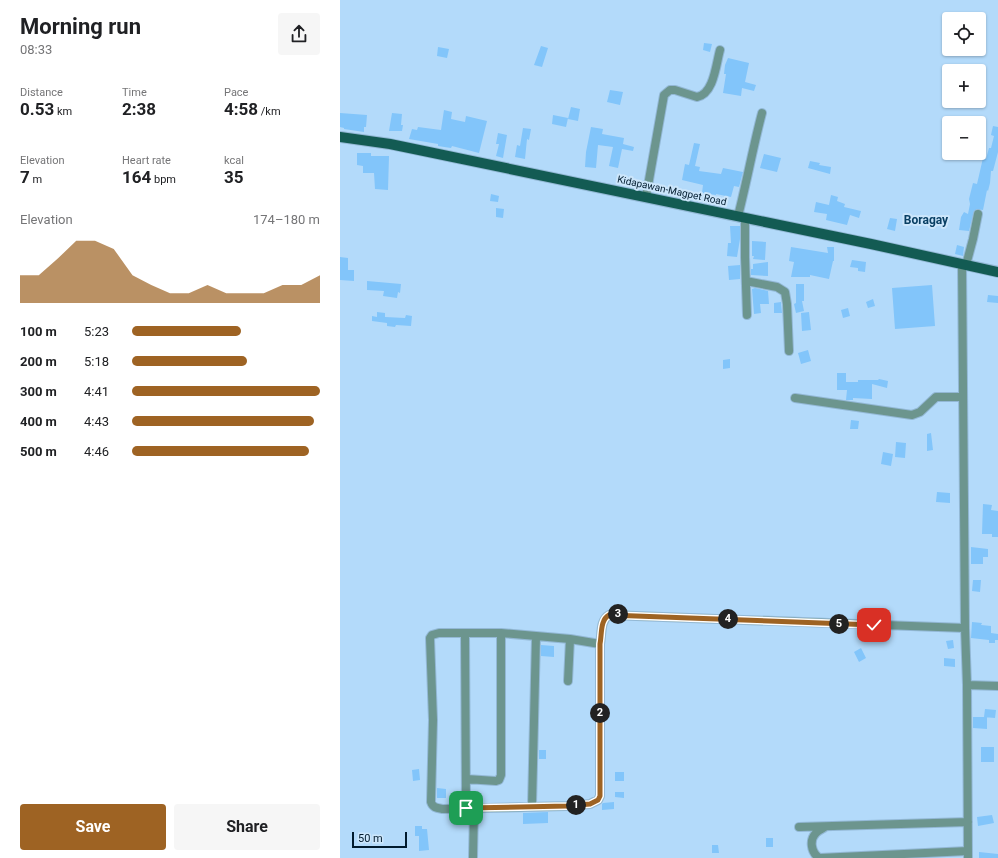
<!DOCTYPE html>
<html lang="en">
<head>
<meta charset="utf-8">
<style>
  :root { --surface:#fff; --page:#f6f6f6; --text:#202124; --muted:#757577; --accent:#9e6323 }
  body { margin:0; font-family:Roboto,sans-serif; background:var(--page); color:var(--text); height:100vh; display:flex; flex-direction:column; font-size:15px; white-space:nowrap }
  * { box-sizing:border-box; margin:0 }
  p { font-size:13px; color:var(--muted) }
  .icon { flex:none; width:22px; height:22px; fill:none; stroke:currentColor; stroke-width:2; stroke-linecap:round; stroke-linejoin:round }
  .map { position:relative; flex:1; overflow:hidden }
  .details { display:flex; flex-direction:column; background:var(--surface); width:340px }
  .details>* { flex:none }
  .fabs { position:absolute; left:602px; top:12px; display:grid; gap:8px }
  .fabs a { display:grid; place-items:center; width:44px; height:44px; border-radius:4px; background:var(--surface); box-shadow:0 1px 3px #0004; font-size:20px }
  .scale { position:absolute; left:12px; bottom:10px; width:55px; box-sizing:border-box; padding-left:4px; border:2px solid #011b2e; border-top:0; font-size:11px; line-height:14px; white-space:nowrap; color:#011b2e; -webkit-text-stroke:3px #cce6fb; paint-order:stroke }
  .pin { position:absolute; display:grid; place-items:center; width:34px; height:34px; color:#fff; margin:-17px; border-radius:8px; box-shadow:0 2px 6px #0006 }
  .km { position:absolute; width:20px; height:20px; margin:-10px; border-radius:50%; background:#222; color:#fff; font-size:11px; line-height:20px; text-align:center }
  .round { display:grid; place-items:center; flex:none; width:42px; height:42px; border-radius:4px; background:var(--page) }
  .head { display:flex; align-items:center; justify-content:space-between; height:68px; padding:0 20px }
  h1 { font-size:22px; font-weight:700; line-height:30px }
  .figures { display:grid; grid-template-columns:repeat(3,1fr); gap:6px; height:68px; padding:4px 20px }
  .figures div { display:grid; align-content:center }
  .figures b { font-size:17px; font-weight:700 }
  .figures small { font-size:11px; font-weight:400 }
  .figures p { font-size:11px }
  .chart { height:112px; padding:8px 20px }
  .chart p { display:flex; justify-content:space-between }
  .chart svg { width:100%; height:72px; margin-top:4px; fill:var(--accent); opacity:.7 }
  .primary-button { display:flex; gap:8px; margin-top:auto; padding:8px 20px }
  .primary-button a { flex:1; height:46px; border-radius:4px; background:var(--accent); color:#fff; font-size:16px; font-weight:700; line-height:46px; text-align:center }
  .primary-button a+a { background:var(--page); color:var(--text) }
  ul { padding:0 20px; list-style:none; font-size:13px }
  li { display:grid; grid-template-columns:64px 48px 1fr; align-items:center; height:30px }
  li i { height:10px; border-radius:5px; background:var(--accent) }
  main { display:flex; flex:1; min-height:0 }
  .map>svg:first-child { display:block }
  .building { fill:#82c5fa }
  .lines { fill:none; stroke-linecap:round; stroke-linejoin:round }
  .minor-casing { stroke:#93b8d5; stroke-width:10 }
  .major-casing { stroke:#93b8d5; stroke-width:12 }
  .minor { stroke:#6c958e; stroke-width:8 }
  .major { stroke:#135b53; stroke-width:10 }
  .route-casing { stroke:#fff; stroke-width:8 }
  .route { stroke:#9e6323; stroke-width:5 }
  .labels { text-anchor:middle; stroke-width:4; stroke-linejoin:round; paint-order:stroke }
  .street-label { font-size:10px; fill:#011b2e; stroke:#cce6fb }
  .quarter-label { font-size:12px; font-weight:bold; fill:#093f63; stroke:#cce6fb }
</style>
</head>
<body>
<main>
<section class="details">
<div class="head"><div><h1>Morning run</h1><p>08:33</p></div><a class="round"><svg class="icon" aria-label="share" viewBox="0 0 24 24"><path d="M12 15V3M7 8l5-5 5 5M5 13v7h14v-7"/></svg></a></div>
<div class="figures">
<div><p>Distance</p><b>0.53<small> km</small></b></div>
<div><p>Time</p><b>2:38</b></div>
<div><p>Pace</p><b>4:58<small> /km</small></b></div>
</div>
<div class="figures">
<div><p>Elevation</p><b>7<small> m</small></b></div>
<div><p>Heart rate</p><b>164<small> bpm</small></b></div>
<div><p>kcal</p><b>35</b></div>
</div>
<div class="chart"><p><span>Elevation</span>174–180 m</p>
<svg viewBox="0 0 160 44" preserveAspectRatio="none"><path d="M0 44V27L10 27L20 17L30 6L40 6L50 11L60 27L70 33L80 38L90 38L100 33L110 38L120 38L130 38L140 33L150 33L160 27V44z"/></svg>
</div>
<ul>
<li><b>100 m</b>5:23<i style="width:58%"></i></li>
<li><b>200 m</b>5:18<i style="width:61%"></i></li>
<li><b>300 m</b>4:41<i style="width:100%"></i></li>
<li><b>400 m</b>4:43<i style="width:97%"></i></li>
<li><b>500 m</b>4:46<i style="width:94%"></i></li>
</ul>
<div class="primary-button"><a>Save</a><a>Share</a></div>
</section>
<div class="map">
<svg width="658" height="858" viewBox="0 0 658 858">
  <rect width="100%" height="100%" fill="#b3dafa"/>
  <path class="building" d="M364,43L372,44L370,52L363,50Z
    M201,46L208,48L202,67L194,65Z
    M98,47L109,49L107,58L97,56Z
    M388,58L409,63L405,82L416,85L414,91L402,88L401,96L383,93L386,74H384L385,65Z
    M270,90L283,92L280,105L267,102Z
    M231,107L240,109L238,121L228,119Z
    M104,110L112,112L111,119L125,122L126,116L147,121L139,153L112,146L111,148L98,146V144L69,139L72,129L77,130L78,127L101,130Z
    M0,113L27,115L26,127H24V132L4,129V128L0,127Z
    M52,113L62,114L61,125H63L62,131H49Z
    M213,115L228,118L226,127L212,124Z
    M653,126L658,127V152L653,171H651L650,183L648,191L647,190L643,210L637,209L634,211L629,231L619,230L621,217L624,212L628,214L630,204L629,199L633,183L637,184L643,158L646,159L649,148H651L654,136L651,135Z
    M251,127L263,129L262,134L284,138L283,144L294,147L293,151L282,149L278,168L269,166L273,147L258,145L256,168L245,167L246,152Z
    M183,128L191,129L189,140L187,139L185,159L175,157L177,145L180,146Z
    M158,133L167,135L163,158L156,156L159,144H156Z
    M354,143L360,144L355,166L360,167L359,171L381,174L383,168L403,172L399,187L394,186L391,197L376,194V195L362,193L363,185L342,180L345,164L349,165Z
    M17,153H31V156H49L48,190L35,189L34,173H23V166L17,165Z
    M424,154L441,158L437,172L420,168Z
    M470,161L480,163L479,165L491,167L490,174L468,168Z
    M151,194L159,196L158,202L150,201Z
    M491,195L498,197L497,201L505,204L504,207L521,211L519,218L510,215L507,225L486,220L487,214L474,212L476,202L489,205Z
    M156,208L164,209L163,218L156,217Z
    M550,218L557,219L555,231L547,229Z
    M390,226H400V239L397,257L387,256L388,243H391Z
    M412,241L426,242L425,260L413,259L414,256H412Z
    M617,245L624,247L623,256L615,254Z
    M451,247L488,253L487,247H494V261H493L489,279L470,275V277H451L454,262L449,261Z
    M0,257L8,258V270H14V281L0,280Z
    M512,260L526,262L525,272L518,271V268L510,267Z
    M428,262V276L411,275V269H413V264Z
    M400,265V279L389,280L388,266Z
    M27,281L61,284L60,293L58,292L57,298L43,296L44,291L27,290Z
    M456,284H464V301H462L464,311L456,313L454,304L456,303Z
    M592,285L595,326L555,329L552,288Z
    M415,288L428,291L429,304H420L421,313L414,314L412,289Z
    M648,295L658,296V303L647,302Z
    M533,299L535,306L528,308L526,302Z
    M441,302L442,313H434V303Z
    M508,308L510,316L503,318L501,310Z
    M37,312L45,313V317L65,318L66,315L72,316L71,326L56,325L55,327L47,326V323L32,321V316L37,317Z
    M469,312L471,330L462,331L461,313Z
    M468,350L471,361L461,364L458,353Z
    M390,359V368L383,369V360Z
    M497,373H506V382H518V380H538L539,379L548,381L547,388L532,384V399L513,398V400H506L507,390H497Z
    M511,420L519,421L518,429H510Z
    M591,433L593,450L587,451V434Z
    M556,442L566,443L565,458L555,457Z
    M543,452L553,454L551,466L541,464Z
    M597,492L610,493V503L596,502Z
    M643,504L652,505L651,510L658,511V537H652V534H642Z
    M631,547L648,549V557H643V564H631Z
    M633,580H641L640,592L632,591Z
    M632,622L642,623L641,625L651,626V633L658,634V640H655V643H649V640L631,638Z
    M613,640L614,648L608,649L606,641Z
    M201,645L214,646V657L201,656Z
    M521,648L526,658L519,662L514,652Z
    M604,658L615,659V667L604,666Z
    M645,709L656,710L655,718L644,717Z
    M633,717H647V729L633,728Z
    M641,747H654V762H641Z
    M199,750H206V759H199Z
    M79,769L80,780L73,781L72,770Z
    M275,772H284V781H275Z
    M97,788L106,789V798H97Z
    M275,792H284V798L275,797Z
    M274,802V809L262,810V804L263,803Z
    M208,812V823L183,824V813Z
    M652,815L654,823L638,826L637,817Z
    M75,826H82V829H87L89,850L79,851V836H75Z
    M426,838H433V847H426Z
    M372,845H378L379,853H372Z
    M639,852L658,854V858H639Z"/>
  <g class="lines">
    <g class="minor-casing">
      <path id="minor" d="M306,197L324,95L330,90H335L357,97C374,94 376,64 380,50
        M398,216C407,181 413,147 422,113
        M405,218V257L407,315
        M622,264L625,628L627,685L628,858
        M626,265L633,239L638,214
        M406,281L437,287L445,292L447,304L449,351
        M455,398L572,415L580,412L596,397H622
        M125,633L126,808
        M260,644L230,639L161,633H99L92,635L90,638L93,720L91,802C93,808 97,808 103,809L227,806L250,804L258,800L260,796V644C262,634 260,620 269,615L625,628
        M228,681L230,639
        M627,685L658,686
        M126,779L156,781L159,780L161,775V633
        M192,806L196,636
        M459,827L628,822
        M485,827C482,829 479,830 476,833C469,840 471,852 479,858L628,851
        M133,858L134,808"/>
    </g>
    <g class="major-casing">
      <path id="major" d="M0,137L50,144L531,244L658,272"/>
    </g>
    <use href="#minor" class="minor"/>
    <use href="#major" class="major"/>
  </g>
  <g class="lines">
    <g class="route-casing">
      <path id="route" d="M126,808L227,806L250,804L258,800L260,796V644C262,634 260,620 269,615L534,625"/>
    </g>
    <use href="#route" class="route"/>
  </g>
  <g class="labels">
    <g class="street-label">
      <text transform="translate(332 190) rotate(12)" y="4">Kidapawan-Magpet Road</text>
    </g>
    <g class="quarter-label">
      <text x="586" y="224">Boragay</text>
    </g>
  </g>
</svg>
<div class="fabs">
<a><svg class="icon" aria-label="locate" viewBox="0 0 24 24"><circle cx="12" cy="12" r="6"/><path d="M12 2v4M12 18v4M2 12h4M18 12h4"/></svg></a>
<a>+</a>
<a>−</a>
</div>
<div class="scale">50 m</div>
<div class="pin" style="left:126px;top:808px;background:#1e9e55"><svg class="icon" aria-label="arrive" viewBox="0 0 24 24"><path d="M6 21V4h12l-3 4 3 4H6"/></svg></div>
<div class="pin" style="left:534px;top:625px;background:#d93025"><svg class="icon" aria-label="check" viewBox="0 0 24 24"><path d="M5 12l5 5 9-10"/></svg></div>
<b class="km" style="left:236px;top:805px">1</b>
<b class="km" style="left:260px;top:713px">2</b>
<b class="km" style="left:278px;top:614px">3</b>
<b class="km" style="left:388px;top:619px">4</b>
<b class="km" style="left:499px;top:624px">5</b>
</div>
</main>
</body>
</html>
